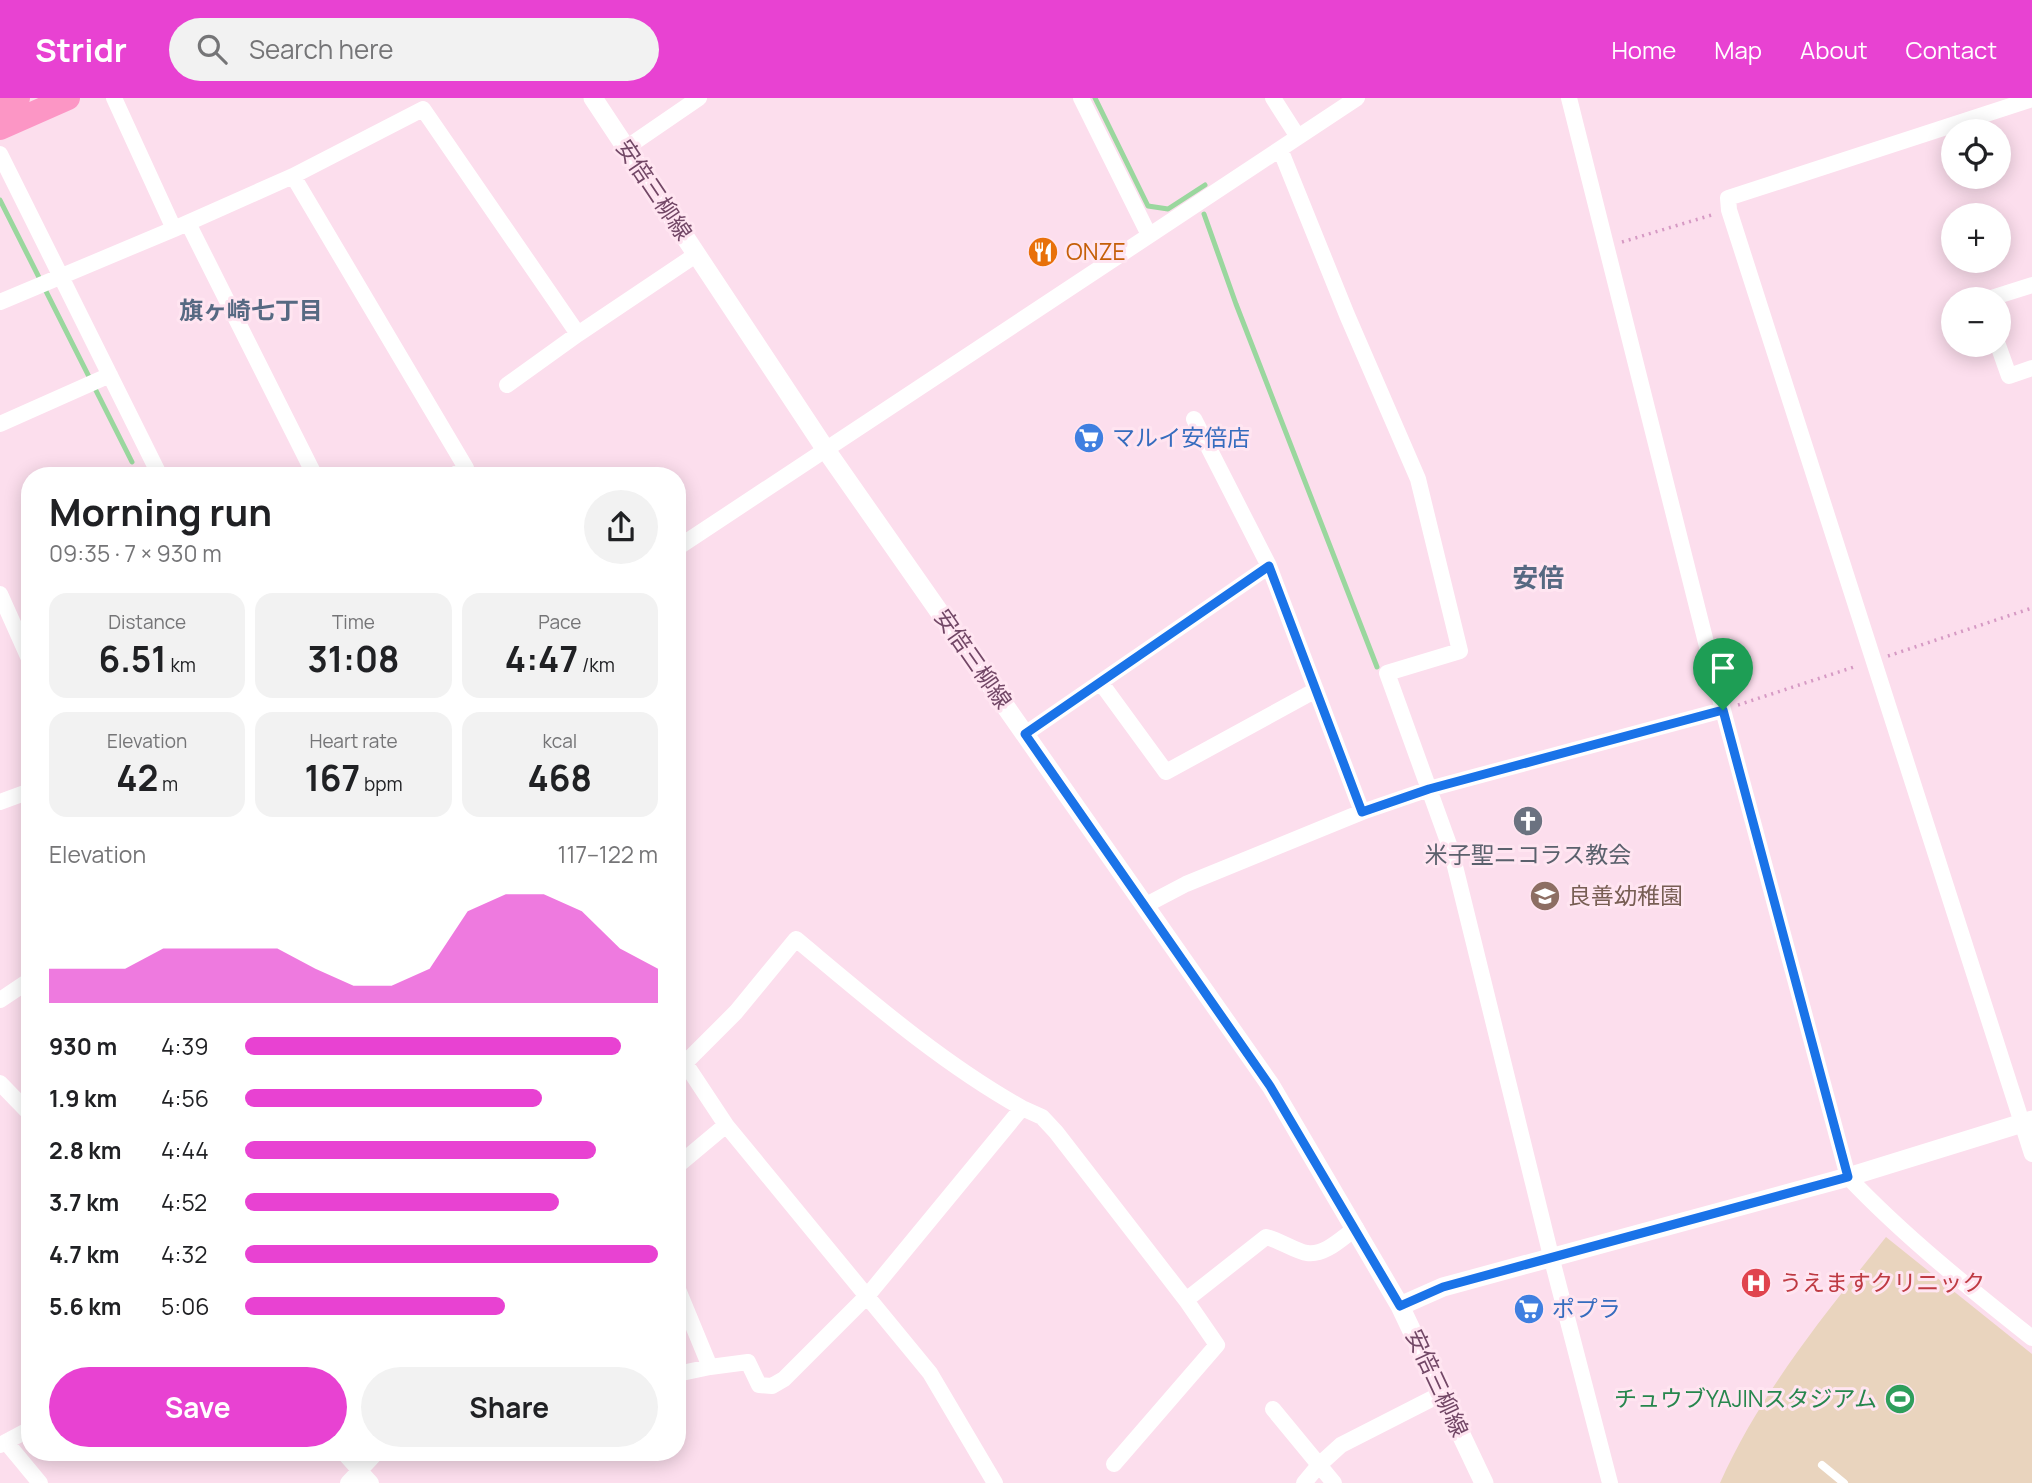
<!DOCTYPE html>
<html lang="en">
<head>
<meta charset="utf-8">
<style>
  :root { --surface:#fff; --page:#f2f2f2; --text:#202124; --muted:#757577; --accent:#e842d2 }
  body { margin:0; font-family:Manrope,"Noto Sans JP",sans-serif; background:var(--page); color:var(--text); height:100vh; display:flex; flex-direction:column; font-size:26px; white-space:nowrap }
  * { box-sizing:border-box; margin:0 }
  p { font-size:23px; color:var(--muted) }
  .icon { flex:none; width:38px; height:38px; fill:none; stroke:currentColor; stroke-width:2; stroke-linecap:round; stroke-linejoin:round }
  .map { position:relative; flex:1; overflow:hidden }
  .drawer { position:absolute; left:21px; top:369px; width:665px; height:994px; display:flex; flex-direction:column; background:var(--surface); border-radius:28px; box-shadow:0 4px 18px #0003 }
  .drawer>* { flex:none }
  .controls { position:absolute; left:1941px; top:21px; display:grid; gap:14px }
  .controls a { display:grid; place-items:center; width:70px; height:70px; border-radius:50%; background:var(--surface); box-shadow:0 4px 18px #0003; font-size:35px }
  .pin { position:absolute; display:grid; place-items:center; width:60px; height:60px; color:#fff; margin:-72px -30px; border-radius:50% 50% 50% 0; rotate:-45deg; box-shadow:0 0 7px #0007 }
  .pin .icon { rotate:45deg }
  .round { display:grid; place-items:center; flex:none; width:74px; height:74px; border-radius:37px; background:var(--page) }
  .summary { display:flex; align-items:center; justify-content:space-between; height:119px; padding:0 28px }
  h1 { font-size:38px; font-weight:700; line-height:52px }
  .figures { display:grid; grid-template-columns:repeat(3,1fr); gap:10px; height:119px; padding:7px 28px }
  .figures div { display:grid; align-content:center; border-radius:18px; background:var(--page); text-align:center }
  .figures b { font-size:35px; font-weight:700 }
  .figures small { font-size:19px; font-weight:400 }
  .figures p { font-size:19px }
  .chart { height:196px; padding:14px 28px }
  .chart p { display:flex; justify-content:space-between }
  .chart svg { width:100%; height:126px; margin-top:7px; fill:var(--accent); opacity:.7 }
  .button { display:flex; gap:14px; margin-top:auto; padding:14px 28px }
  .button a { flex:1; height:80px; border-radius:42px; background:var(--accent); color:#fff; font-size:28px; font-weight:700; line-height:80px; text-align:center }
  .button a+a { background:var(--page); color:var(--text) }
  ul { padding:0 28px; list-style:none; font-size:23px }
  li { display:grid; grid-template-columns:112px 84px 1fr; align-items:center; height:52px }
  li i { height:18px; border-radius:9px; background:var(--accent) }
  header { display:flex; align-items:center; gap:42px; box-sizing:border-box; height:98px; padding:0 35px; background:var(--accent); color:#fff }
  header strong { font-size:33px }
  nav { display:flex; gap:38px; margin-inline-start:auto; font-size:24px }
  .search { width:490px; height:63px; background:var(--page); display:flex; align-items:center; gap:18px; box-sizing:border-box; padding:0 24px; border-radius:38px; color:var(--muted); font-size:26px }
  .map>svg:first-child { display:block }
  .green { fill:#e9d4be }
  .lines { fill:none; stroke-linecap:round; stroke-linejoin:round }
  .stream { stroke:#9ad79e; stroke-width:5 }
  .path { stroke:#d69ac4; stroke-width:3.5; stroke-dasharray:2 5; stroke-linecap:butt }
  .service { stroke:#fff; stroke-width:8 }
  .minor { stroke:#fff; stroke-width:16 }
  .tertiary { stroke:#fff; stroke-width:19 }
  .primary { stroke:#fc96c5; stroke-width:24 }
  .route-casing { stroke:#fff; stroke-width:14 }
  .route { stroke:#1a73e8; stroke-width:9 }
  .labels { text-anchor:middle; stroke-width:6; stroke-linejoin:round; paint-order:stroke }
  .street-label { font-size:23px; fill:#724766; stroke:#ffe5f1 }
  .food-label { font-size:23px; fill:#c56008; stroke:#ffe5f1; text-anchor:start }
  .shop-label { font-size:23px; fill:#366cbe; stroke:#ffe5f1; text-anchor:start }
  .worship-label { font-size:23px; fill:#5b616d; stroke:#ffe5f1 }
  .education-label { font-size:23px; fill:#785e54; stroke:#ffe5f1; text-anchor:start }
  .health-label { font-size:23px; fill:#be3a42; stroke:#ffe5f1; text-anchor:start }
  .leisure-label { font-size:23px; fill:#27864d; stroke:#ffe5f1; text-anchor:end }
  .neighbourhood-label { font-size:24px; font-weight:bold; fill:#566982; stroke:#ffe5f1 }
  .quarter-label { font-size:26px; font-weight:bold; fill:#566982; stroke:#ffe5f1 }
</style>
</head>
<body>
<header>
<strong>Stridr</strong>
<div class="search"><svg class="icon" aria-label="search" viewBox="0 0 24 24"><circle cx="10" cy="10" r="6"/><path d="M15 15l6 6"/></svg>Search here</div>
<nav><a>Home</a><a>Map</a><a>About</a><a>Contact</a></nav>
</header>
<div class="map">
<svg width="2032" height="1385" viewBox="0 0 2032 1385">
  <rect width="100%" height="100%" fill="#fcdeed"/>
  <path class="green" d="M1886,1139L2032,1256V1385H1720C1760,1295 1825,1216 1886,1139Z"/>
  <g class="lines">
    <path class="stream" d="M1095,0L1148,108L1168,111L1205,87
      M0,102L132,364
      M1204,116L1236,206L1377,569"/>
    <path class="path" d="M1622,144L1715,116
      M1888,558L2032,510
      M1738,607L1857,568"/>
    <path class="service" d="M1822,1367L1844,1385"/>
    <path class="minor" d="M114,0L174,131
      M1081,0L1149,137
      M1273,0L1298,39
      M1569,0L1723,612L1848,1079C1904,1138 1969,1190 2032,1240
      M2032,1L1728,100L1729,112L2032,1056
      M626,50L699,0
      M1280,51L1347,217L1418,381L1460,553L1387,575L1451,752L1551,1158L1610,1385
      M0,56L160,378
      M293,78L466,370L452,378
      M188,125L315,378
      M1988,201L2032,187
      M0,204L174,131L293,78L423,11L578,236L697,156
      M1998,247L2009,278L2032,270
      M507,287L578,236
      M1194,321L1269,468L1362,714L1429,691L1723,612
      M0,326L110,277
      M677,450L1357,0
      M0,496L30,563
      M1101,585L1166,674L1316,592
      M1025,636L1269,468
      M0,704L30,693
      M1146,807L1186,786L1362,714
      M0,902L30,882
      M677,953L726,1027L677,1068
      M685,965L736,914L796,841C868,901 940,964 1022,1010
      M0,985L30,1016
      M726,1027L930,1275L995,1385
      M677,1189L710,1269
      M677,1276L710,1269L748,1264L759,1287L772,1288L784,1281L868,1197L1022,1010L1042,1019L1056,1034L1186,1202L1266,1139C1279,1142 1297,1154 1307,1155C1325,1158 1343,1139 1356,1130
      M1273,1311L1334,1385
      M6,1344L40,1385
      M0,1347L30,1331
      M343,1354L371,1385
      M1114,1366L1217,1247L1186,1202
      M348,1385L377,1354
      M1304,1385L1319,1367L1341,1347L1443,1295"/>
    <path class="tertiary" d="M593,0L826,352L1271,988L1400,1208L1484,1385
      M1400,1208L1443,1189L1848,1079L2032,1022"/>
    <path class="primary" d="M0,8L18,0
      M0,30L68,0"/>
  </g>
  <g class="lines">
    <g class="route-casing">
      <path id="route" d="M1269,468L1362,714L1429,691L1723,612L1848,1079L1443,1189L1400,1208L1270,988L1025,636Z"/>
    </g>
    <use href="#route" class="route"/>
  </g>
  <defs>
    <g id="restaurant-disc" transform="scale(1.575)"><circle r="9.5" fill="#e8710a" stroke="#ffe5f1"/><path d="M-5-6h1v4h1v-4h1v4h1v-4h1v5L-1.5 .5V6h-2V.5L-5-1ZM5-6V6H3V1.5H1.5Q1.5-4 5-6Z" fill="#fff"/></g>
    <g id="supermarket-disc" transform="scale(1.575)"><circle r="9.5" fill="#3f7fe0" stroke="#ffe5f1"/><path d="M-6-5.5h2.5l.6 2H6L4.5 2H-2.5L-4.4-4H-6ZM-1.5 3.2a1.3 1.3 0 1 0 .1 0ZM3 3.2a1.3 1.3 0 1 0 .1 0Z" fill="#fff"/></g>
    <g id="church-disc" transform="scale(1.575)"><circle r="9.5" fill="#6b7280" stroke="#ffe5f1"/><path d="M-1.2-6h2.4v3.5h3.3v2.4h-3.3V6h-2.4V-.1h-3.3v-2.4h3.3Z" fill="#fff"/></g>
    <g id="school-disc" transform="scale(1.575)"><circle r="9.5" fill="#8d6e63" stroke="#ffe5f1"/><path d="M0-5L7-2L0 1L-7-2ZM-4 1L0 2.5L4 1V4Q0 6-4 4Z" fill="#fff"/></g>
    <g id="hospital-disc" transform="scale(1.575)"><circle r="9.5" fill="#e0444e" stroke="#ffe5f1"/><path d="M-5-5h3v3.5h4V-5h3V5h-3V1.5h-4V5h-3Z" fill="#fff"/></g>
    <g id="stadium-disc" transform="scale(1.575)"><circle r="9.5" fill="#2e9e5b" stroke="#ffe5f1"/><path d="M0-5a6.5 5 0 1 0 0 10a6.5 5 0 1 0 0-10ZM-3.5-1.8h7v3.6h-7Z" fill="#fff"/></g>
  </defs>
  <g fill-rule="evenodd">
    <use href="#restaurant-disc" x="1043" y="154"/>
    <use href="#supermarket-disc" x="1089" y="340"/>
    <use href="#church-disc" x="1528" y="723"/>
    <use href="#school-disc" x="1545" y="798"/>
    <use href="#hospital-disc" x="1756" y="1185"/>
    <use href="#supermarket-disc" x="1529" y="1211"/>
    <use href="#stadium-disc" x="1900" y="1301"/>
  </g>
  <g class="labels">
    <g class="street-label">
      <text transform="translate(654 92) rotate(56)" y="8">安倍三柳線</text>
      <text transform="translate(973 561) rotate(55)" y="8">安倍三柳線</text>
      <text transform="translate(1437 1285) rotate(65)" y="8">安倍三柳線</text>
    </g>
    <g class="food-label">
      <text x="1066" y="162">ONZE</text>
    </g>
    <g class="shop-label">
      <text x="1112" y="348">マルイ安倍店</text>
      <text x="1552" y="1219">ポプラ</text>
    </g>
    <g class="worship-label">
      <text x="1528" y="765">米子聖ニコラス教会</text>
    </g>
    <g class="education-label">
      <text x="1568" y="806">良善幼稚園</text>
    </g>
    <g class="health-label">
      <text x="1779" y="1193">うえますクリニック</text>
    </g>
    <g class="leisure-label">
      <text x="1877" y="1309">チュウブYAJINスタジアム</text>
    </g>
    <g class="neighbourhood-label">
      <text x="251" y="221">旗ヶ崎七丁目</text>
    </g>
    <g class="quarter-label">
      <text x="1538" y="489">安倍</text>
    </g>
  </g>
</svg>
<div class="controls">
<a><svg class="icon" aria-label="locate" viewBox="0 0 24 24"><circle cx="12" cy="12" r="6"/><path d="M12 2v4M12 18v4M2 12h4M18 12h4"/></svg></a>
<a>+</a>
<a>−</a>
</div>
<div class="pin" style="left:1723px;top:612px;background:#1e9e55"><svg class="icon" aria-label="arrive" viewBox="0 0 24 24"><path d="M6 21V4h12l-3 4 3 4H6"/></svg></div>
<section class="drawer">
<div class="summary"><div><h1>Morning run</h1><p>09:35 · 7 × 930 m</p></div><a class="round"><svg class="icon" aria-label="share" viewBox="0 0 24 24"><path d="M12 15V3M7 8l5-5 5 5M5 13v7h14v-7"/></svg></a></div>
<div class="figures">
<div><p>Distance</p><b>6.51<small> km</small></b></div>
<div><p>Time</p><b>31:08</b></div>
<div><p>Pace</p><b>4:47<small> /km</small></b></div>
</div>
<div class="figures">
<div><p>Elevation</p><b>42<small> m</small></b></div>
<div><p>Heart rate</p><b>167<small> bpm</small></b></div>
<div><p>kcal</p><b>468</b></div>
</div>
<div class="chart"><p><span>Elevation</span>117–122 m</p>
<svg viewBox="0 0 160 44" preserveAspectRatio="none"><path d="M0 44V32L10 32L20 32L30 25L40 25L50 25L60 25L70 32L80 38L90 38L100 32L110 12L120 6L130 6L140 12L150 25L160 32V44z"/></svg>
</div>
<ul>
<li><b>930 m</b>4:39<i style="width:91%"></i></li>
<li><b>1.9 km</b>4:56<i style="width:72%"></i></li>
<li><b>2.8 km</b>4:44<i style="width:85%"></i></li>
<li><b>3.7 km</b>4:52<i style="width:76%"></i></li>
<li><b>4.7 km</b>4:32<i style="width:100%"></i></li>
<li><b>5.6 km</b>5:06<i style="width:63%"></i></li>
</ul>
<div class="button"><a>Save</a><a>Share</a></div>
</section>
</div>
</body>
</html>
